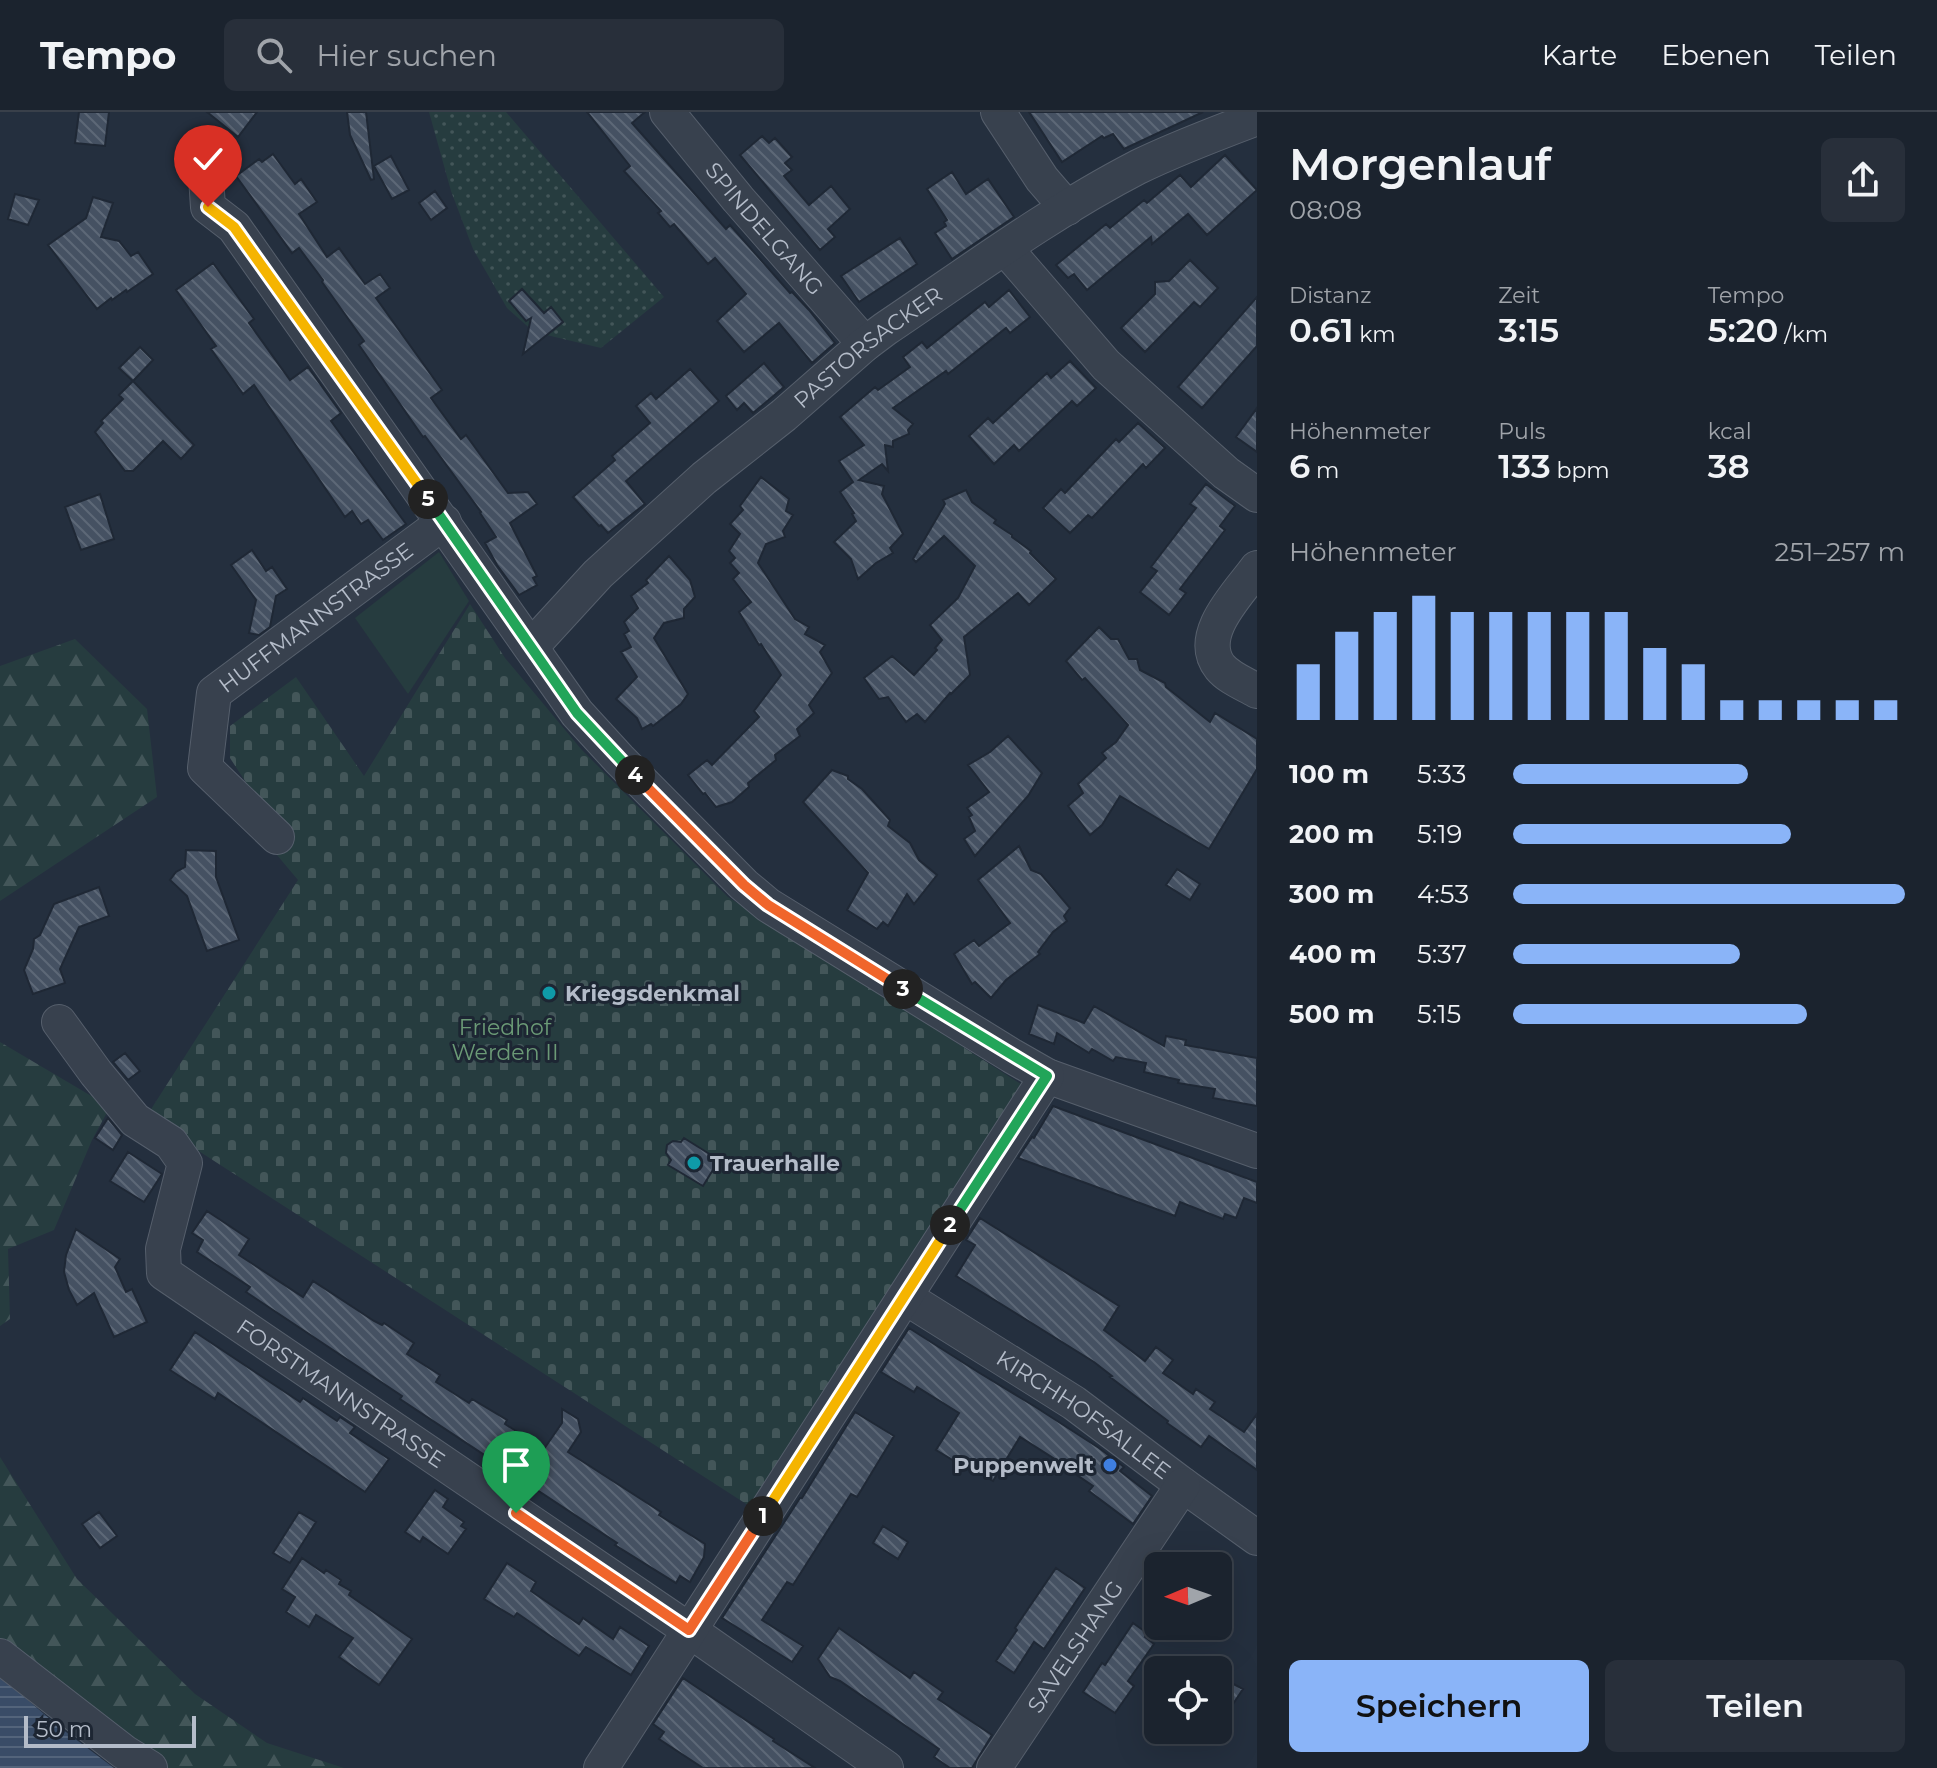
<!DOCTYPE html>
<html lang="de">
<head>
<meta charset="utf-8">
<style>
  :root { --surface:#1b232e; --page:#282f3a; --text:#f1f3f6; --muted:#a0a4aa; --line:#39404a; --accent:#8ab4f8 }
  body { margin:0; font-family:Montserrat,sans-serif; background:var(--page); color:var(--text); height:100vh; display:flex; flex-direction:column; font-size:30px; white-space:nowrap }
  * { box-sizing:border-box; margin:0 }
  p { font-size:26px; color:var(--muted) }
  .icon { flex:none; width:44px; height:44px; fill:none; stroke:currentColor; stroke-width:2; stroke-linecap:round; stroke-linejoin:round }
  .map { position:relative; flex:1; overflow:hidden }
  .panel { display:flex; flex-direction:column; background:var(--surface); width:680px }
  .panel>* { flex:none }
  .needle { width:52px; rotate:268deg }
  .controls { position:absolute; left:1144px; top:1440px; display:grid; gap:16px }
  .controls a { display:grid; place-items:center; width:88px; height:88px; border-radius:12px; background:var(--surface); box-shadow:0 8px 32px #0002,0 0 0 2px var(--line); font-size:40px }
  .scale { position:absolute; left:24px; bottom:20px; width:172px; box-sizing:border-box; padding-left:8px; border:4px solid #b4bcc9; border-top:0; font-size:22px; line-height:28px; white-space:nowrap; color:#b4bcc9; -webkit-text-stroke:6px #1d2633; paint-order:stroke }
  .pin { position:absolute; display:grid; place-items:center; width:68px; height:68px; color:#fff; margin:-82px -34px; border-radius:50% 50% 50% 0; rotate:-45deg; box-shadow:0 0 8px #0007 }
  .pin .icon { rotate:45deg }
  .km { position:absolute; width:40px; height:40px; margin:-20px; border-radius:50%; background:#222; color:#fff; font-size:22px; line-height:40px; text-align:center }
  .round { display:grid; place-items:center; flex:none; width:84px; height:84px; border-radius:12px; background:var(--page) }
  .headline { display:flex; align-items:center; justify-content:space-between; height:136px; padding:0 32px }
  h1 { font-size:44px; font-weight:600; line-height:60px }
  .figures { display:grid; grid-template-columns:repeat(3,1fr); gap:12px; height:136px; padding:8px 32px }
  .figures div { display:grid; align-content:center }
  .figures b { font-size:34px; font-weight:600 }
  .figures small { font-size:22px; font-weight:400 }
  .figures p { font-size:22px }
  .chart { height:224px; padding:16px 32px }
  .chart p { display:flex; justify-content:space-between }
  .chart svg { width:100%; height:144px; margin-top:8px; stroke:var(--accent); stroke-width:6 }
  .action { display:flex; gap:16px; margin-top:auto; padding:16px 32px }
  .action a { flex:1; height:92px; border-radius:12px; background:var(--accent); color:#111; font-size:32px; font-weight:600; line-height:92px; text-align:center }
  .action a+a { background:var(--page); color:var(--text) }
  ul { padding:0 32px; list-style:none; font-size:26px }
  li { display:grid; grid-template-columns:128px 96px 1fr; align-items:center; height:60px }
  li i { height:20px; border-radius:10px; background:var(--accent) }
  header { display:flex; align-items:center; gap:48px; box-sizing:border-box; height:112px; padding:0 40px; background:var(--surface); border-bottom:2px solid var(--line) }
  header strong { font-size:38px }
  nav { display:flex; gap:44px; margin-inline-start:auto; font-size:28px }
  .search { width:560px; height:72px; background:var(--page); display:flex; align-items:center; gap:20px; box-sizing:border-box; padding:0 28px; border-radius:12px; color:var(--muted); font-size:30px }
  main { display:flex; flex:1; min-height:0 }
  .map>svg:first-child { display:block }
  .forest { fill:url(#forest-firs) }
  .cemetery { fill:url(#cemetery-stones) }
  .park { fill:#263c3f }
  .garden { fill:url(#garden-dots) }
  .water { fill:url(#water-rules) }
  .building { fill:url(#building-back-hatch); stroke:#1f2835; stroke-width:2 }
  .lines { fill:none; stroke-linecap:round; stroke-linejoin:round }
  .minor-casing { stroke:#565f6c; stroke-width:36 }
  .minor { stroke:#38414e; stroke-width:34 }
  .split-1-casing { stroke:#fff; stroke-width:16 }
  .split-2-casing { stroke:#fff; stroke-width:16 }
  .split-3-casing { stroke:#fff; stroke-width:16 }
  .split-4-casing { stroke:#fff; stroke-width:16 }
  .split-5-casing { stroke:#fff; stroke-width:16 }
  .split-6-casing { stroke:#fff; stroke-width:16 }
  .split-1 { stroke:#f0652b; stroke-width:10 }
  .split-2 { stroke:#f5b400; stroke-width:10 }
  .split-3 { stroke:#22a559; stroke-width:10 }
  .split-4 { stroke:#f0652b; stroke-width:10 }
  .split-5 { stroke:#22a559; stroke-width:10 }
  .split-6 { stroke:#f5b400; stroke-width:10 }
  .culture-dot { fill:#0f9aa8; stroke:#1d2633; stroke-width:3 }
  .shop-dot { fill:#3f7fe0; stroke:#1d2633; stroke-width:3 }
  .labels { text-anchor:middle; stroke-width:6; stroke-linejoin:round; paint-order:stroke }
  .street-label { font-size:22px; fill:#b4bcc9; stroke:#1d2633 }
  .poi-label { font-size:22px; font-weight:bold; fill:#b4bcc9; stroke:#1d2633; text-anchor:start }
  .park-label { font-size:22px; fill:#6b9a76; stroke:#1d2633 }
</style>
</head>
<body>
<header>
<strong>Tempo</strong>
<div class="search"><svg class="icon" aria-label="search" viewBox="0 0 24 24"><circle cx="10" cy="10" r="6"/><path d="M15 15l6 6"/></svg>Hier suchen</div>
<nav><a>Karte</a><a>Ebenen</a><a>Teilen</a></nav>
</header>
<main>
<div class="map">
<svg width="1257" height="1656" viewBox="0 0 1257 1656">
  <defs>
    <pattern id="forest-firs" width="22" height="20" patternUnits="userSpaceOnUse" patternTransform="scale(2)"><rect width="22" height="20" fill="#263c3f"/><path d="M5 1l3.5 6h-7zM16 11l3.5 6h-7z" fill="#435659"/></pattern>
    <pattern id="cemetery-stones" width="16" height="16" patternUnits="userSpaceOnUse" patternTransform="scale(2)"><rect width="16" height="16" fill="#263c3f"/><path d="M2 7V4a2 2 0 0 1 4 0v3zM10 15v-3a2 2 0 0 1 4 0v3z" fill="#435659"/></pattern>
    <pattern id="garden-dots" width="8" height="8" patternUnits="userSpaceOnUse" patternTransform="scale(2)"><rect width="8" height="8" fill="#263c3f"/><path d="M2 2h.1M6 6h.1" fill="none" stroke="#435659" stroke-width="1.8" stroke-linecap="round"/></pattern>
    <pattern id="water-rules" width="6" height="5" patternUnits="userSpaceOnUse" patternTransform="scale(2)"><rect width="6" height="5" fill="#394c67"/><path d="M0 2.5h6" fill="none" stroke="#53647b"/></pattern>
    <pattern id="building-back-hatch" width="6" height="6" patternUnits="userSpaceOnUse" patternTransform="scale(2)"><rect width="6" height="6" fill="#455162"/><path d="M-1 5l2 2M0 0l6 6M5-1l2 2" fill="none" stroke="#5d6877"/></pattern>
  </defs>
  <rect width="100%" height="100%" fill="#242f3e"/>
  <path class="forest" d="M75,527L147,597L157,685L0,789V554Z
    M0,930L110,995L92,1028L54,1118L8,1137L10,1207L0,1214Z
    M0,1345L77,1467L195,1582L267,1631L344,1656H167L124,1630L0,1531Z"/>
  <path class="cemetery" d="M470,492L505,546L581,637L728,785L1024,974L754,1397L146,1005L298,768L266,730L277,718L230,646V614L296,565L364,664Z"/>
  <path class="park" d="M439,440L469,489L408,582L355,506Z"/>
  <path class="garden" d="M429,0H506L664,185L601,236L534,220L507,196L473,137L451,79Z"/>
  <path class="water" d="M0,1564L58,1614L114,1656H0Z"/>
  <path class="building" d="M79,0H109L105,34L75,31Z
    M207,0H257L238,25Z
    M347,0H366L374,67L371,68L350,23Z
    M587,0H645L632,11L726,117L730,113L790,181L792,180L809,198L835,231L812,251L779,211L744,240L717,209L746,182L715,146L708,152L674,112L670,115L658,101L661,99L624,59L630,54Z
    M1029,0H1203L1124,37L1113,22L1104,26L1102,24L1062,50Z
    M762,24L769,31L775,26L792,45L785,51L792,58L784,64L809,93L831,74L850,97L828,117L835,125L820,138L740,43Z
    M273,42L295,72L301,67L317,90L299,102L327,145L339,136L365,172L380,162L390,176L376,186L442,278L431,286L461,327L466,323L508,381L528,380L537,392L510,411L537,464L533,466L537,473L519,483L514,476L497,453L485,431L496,425L480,401L481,400L425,324L423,325L359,233L364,229L322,170L323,168L299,136L292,141L236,64L259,47L262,50Z
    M1225,43L1257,78L1207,123L1188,102L1152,132L1151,125L1087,178L1074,162L1068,166L1056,153L1106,112L1110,116L1144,88L1147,91L1180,63L1191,75Z
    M391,44L409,78L392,87L374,54Z
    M952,60L966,82L988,67L1014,105L952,147L935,121L946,114L944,110L947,108L927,77Z
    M435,79L447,96L431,108L419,91Z
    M15,82L39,88L28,113L8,107Z
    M93,85L113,91L101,125L119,129L131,144L138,140L153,162L127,180L126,178L112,188L111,186L97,197L48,133L86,106Z
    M900,126L917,152L859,190L841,164Z
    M1190,148L1218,176L1200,195L1194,190L1145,240L1121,216L1155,182V170L1169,169Z
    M213,151L254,207L249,211L290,268L308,255L341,301L331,309L406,412L383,428L368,408L361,412L352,399L345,405L254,273L243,282L211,237L216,234L176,178Z
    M522,177L544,201L551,195L563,210L523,242L531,206L526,209L509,189Z
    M1009,178L1030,205L1010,221L1006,216L948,262L946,259L893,296L913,312L908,318L909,322L893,329V335L885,333L888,359L882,352L859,368L884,374L882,382L903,422L890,436L893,441L876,451L858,467L851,447L834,430L856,409L852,402L854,401L840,380L853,370L839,349L864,333L840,305L875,275L878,278L910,255L903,245L922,230L927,236L985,190L989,195Z
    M1257,185V234L1202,296L1178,275Z
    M140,235L153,248L133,269L119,256Z
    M1070,249L1096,276L1077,294L1072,289L1019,339L1014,333L994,352L969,324L988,306L993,311L1047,261L1051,266Z
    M764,251L784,275L753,301L744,291L737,298L726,284Z
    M690,257L719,289L626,369L645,392L608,421L601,413L599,414L573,385L615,348L612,344L650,311L636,294L651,281L656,287Z
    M133,269L194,333L181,347L163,329L133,359H125L95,320L103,311L101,309L123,287L119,283Z
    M1257,296V340L1236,325Z
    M1138,311L1165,336L1146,356L1143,352L1092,406L1088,403L1070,421L1043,396L1061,377L1065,381L1116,327L1119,330Z
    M761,365L789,387L786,399L793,403L783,419L785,425L766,432L758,451L795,507L809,515L805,522L825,533L820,540L832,561L809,593L814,601L797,617L800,624L775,643L776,648L748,671L749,675L732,690L716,695L705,681L703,682L688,663L707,648L712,653L759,605L754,599L781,563L761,532L759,533L739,500L751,490L733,467L739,461L730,451L735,446L729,439L740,422L730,412L743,398L740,394Z
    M1206,372L1235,394L1220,414L1225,418L1180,477L1186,481L1169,503L1140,480L1157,459L1151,455L1196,396L1190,392Z
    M966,378L972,390L996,408L994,411L1012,423V425L1031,439L1030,441L1056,467L1029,493L1018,481L964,525L970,563L951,582L950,581L925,610L917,602L906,610L888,585L879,587L864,566L892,544L914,563L937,538L935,536L942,528L930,513L958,486L975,454L944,424L916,450L913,447L945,392L943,388Z
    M100,382L114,427L81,438L65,395Z
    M252,438L266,459L272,455L287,477L276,484L270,515L259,523L249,521L256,488L231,453Z
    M669,444L690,468L695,485L684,497V506L664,511L654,526L688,582L681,592L653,614L651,612L642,617L637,606L616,587L637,565L621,540L631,535L624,522L629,519L624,510L638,496L631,484L648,471L646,468Z
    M1099,515L1111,527H1118L1129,547H1137L1140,558L1165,571L1166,575L1210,610L1215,601L1257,627V657L1209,737L1120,684L1102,713L1090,723L1068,694L1083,681L1078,672L1106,646L1102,641L1116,630L1128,613L1085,566L1082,568L1066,549Z
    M1008,624L1042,661L1028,684L975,744L964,727L975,719L969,705L972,703L967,696L989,680L968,653L990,640Z
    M832,658L848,664V667L862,677L890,708L888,714L910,731L919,748L937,763L914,792L907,782L888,814L883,810L877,817L847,798L868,761L803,690Z
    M1019,734L1031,758L1041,762L1070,796L1064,804L1067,809L1053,820L1038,840L1040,842L1006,868L991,886L975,870L972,872L954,842L974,828L979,834L1010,811L978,768Z
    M186,738L216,739V765L239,828L207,839L187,784L170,768L176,760L185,755Z
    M1177,757L1200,772L1190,788L1166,773Z
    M99,775L109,804L79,815L60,857L65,871L33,882L24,858L33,837L34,827L40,823L54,792Z
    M1038,893L1084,911L1094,894L1164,934L1166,924L1186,928L1185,933L1257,946V994L1213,986L1215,977L1178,971L1179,968L1144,960L1146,951L1116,945L1113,949L1092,937L1089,941L1057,921L1054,932L1029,922Z
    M125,941L140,959L128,968L113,950Z
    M1053,994L1257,1070V1091L1244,1086L1236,1106L1225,1102L1223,1107L1180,1090L1175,1104L1018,1046L1032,1025L1034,1026Z
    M108,1006L122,1023L113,1038L95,1026Z
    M684,1026L719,1048L703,1074L668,1053L671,1048L666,1041L667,1033L673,1029L681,1030Z
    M128,1040L162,1062L144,1090L110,1069Z
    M207,1099L249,1127L239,1143L303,1185L313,1169L374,1209L382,1213L384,1211L414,1231L407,1242L440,1263L436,1270L469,1291L472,1287L507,1308L505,1312L544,1337L562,1311V1297L578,1307L581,1320L568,1340L661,1400L659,1403L705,1432L704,1445L690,1470L680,1464L676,1471L615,1433L617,1431L400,1287L402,1284L246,1180L250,1175L197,1140L203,1128L192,1121Z
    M980,1106L1119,1194L1104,1218L1145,1249L1156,1235L1173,1248L1163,1261L1193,1282L1196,1277L1215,1290L1210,1297L1244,1320L1257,1302V1358L1209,1324L1201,1335L1167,1311L1168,1309L1110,1265L1112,1264L1094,1250L956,1164L975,1133L966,1128Z
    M76,1117L120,1147L115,1155L126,1180L132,1177L147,1210L114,1225L94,1181L77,1193L69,1178L64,1160L66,1143Z
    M909,1216L978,1260L1034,1294L1099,1336L1124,1355L1120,1359L1152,1384L1133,1412L1089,1379L1093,1374L1074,1361L1075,1360L1020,1325L993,1369L962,1351L961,1353L936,1338L959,1301L917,1275L914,1280L881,1260Z
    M195,1220L300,1290L303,1286L337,1309L340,1305L355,1315L350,1321L389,1347L365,1380L218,1281L215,1287L170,1258Z
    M855,1300L894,1324L857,1385L851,1382L793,1473L787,1470L762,1508L803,1534L792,1550L722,1506L800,1386H802Z
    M435,1378L448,1387L443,1395L464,1410L461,1414L466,1417L448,1442L423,1425L420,1430L405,1420Z
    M99,1400L117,1424L100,1436L82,1412Z
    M299,1400L316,1410L290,1451L273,1441Z
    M883,1414L908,1430L898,1447L873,1431Z
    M302,1446L324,1461L326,1458L341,1468L339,1472L351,1479L349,1483L412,1527L379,1573L339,1545L353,1526L316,1503L309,1515L286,1500L295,1485L282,1477Z
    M507,1451L536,1470L531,1479L579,1512L583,1506L613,1527L620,1515L649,1534L631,1563L586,1535L579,1544L517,1501L514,1505L484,1487Z
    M1056,1456L1085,1476L1044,1537L1034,1530L1014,1561L996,1549L1017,1518L1015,1516Z
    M1133,1511L1147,1521L1145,1525L1154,1532L1128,1569L1134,1574L1115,1601L1083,1580L1102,1551L1105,1553Z
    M839,1516L910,1566L914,1560L943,1580L938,1587L992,1623L972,1656H950L934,1645L939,1637L840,1569L830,1565L818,1547Z
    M683,1566L774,1627L773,1629L815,1656H703L659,1627L664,1620L653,1612Z
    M1226,1568L1243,1577L1231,1595L1218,1587V1580Z"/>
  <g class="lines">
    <g class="minor-casing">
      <g id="minor">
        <path id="s1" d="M667,0L738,87L865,232"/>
        <path d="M998,0L1042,67L1067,96"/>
        <path d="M206,65L208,95L234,115L577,601L619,647L744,773L768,793L1012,944L1047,964L1257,1039"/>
        <path d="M1005,136L1106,253L1226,361L1257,383"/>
        <path d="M1257,456C1239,481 1195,523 1220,555C1229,566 1245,572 1257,579"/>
        <path id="s2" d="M531,535L598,462L704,366L784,303L865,232L885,217C967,162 1049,101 1138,55C1177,36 1217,21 1257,6"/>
        <path id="s3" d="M277,725L205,656L214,581L444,410"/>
        <path id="s4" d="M59,910L96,961L135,1008L171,1031L185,1051L163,1137L164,1161L689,1518L886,1656"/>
        <path id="s5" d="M905,1185L1074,1291L1183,1373L1257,1426"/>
        <path d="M0,1544L124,1640L150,1656"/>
        <path d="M601,1656L1047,964"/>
        <path id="s6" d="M994,1656L1183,1373"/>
      </g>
    </g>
    <use href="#minor" class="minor"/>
  </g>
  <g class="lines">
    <g class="split-1-casing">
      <path id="split-1" d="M516,1401L689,1518L763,1404"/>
    </g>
    <g class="split-2-casing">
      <path id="split-2" d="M763,1404L950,1113"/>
    </g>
    <g class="split-3-casing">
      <path id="split-3" d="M903,877L1047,964L950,1113"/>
    </g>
    <g class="split-4-casing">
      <path id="split-4" d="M635,663L744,773L768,793L903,877"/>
    </g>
    <g class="split-5-casing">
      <path id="split-5" d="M428,387L577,601L635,663"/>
    </g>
    <g class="split-6-casing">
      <path id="split-6" d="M208,95L234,115L428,387"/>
    </g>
    <use href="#split-1" class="split-1"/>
    <use href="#split-2" class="split-2"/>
    <use href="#split-3" class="split-3"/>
    <use href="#split-4" class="split-4"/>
    <use href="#split-5" class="split-5"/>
    <use href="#split-6" class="split-6"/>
  </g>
  <g class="culture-dot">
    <circle cx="549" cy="881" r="8"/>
    <circle cx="694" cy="1051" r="8"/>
  </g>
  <circle class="shop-dot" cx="1110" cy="1353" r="8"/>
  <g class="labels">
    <g class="street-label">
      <text dy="8" stroke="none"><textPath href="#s1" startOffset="152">SPINDELGANG</textPath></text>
      <text dy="8" stroke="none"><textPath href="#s2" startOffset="452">PASTORSACKER</textPath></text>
      <text dy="8" stroke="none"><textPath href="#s3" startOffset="302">HUFFMANNSTRASSE</textPath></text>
      <text dy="8" stroke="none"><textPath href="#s4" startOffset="518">FORSTMANNSTRASSE</textPath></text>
      <text dy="8" stroke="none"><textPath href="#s5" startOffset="214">KIRCHHOFSALLEE</textPath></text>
      <text dy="8" stroke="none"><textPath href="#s6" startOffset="146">SAVELSHANG</textPath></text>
    </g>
    <g class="poi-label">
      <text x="565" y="889">Kriegsdenkmal</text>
      <text x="710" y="1059">Trauerhalle</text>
      <text x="1094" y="1361" text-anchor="end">Puppenwelt</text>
    </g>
    <g class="park-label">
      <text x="505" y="923">Friedhof<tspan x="505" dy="25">Werden II</tspan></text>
    </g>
  </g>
</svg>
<div class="controls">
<a><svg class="needle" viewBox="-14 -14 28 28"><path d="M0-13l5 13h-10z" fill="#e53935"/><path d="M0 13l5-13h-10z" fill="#a0a4aa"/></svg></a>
<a><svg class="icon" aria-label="locate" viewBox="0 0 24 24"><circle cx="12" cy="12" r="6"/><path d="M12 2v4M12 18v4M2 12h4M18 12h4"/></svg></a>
</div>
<div class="scale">50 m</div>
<div class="pin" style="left:516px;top:1401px;background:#1e9e55"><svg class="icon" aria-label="arrive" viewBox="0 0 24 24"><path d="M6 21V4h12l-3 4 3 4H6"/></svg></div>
<div class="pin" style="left:208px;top:95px;background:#d93025"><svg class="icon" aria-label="check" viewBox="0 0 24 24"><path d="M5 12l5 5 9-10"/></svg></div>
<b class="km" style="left:763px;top:1404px">1</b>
<b class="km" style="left:950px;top:1113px">2</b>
<b class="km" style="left:903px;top:877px">3</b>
<b class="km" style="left:635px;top:663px">4</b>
<b class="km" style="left:428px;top:387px">5</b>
</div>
<section class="panel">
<div class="headline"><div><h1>Morgenlauf</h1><p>08:08</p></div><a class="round"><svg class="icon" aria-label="share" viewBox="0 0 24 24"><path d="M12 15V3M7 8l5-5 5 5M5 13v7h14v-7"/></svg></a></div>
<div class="figures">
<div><p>Distanz</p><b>0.61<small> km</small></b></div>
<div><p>Zeit</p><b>3:15</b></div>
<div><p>Tempo</p><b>5:20<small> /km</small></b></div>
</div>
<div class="figures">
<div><p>Höhenmeter</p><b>6<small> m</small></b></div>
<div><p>Puls</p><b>133<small> bpm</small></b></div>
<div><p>kcal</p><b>38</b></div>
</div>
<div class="chart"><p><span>Höhenmeter</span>251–257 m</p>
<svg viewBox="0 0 160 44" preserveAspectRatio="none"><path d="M5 44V27M15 44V17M25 44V11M35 44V6M45 44V11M55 44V11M65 44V11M75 44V11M85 44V11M95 44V22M105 44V27M115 44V38M125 44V38M135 44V38M145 44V38M155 44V38"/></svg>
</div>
<ul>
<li><b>100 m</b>5:33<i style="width:60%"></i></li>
<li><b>200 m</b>5:19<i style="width:71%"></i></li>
<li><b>300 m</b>4:53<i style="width:100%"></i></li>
<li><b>400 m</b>5:37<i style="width:58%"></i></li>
<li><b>500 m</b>5:15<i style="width:75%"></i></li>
</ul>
<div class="action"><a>Speichern</a><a>Teilen</a></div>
</section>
</main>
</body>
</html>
